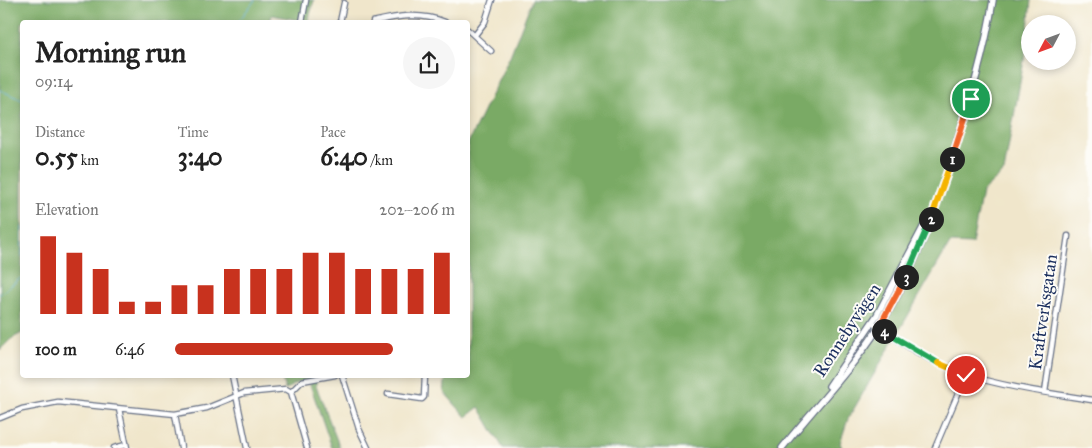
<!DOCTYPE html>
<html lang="en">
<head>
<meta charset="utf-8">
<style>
  :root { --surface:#fff; --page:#f6f6f6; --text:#222; --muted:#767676; --accent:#c8321e }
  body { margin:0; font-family:"IM FELL Great Primer",serif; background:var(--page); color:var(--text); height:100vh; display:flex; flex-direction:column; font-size:19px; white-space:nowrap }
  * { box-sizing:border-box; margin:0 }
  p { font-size:16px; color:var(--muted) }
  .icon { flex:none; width:28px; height:28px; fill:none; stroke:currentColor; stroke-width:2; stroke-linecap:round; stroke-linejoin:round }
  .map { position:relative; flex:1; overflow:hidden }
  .side { position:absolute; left:20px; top:20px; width:450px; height:358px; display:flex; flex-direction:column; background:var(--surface); border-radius:5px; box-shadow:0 2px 8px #0003 }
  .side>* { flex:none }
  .needle { width:32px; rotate:229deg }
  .controls { position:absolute; left:1021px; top:15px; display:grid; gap:10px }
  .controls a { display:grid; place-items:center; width:55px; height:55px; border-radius:50%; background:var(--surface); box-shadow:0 2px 8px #0003; font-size:25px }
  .pin { position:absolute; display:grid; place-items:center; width:42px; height:42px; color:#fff; margin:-21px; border:2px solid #fff; border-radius:50%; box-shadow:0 1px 5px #0007 }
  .km { position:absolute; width:25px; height:25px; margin:-12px; border-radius:50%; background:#222; color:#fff; font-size:14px; line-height:25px; text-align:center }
  .round { display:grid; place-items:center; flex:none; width:52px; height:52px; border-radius:26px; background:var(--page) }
  .headline { display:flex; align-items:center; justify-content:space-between; height:85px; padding:0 15px }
  h1 { font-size:28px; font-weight:700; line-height:38px }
  .stats { display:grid; grid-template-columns:repeat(3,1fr); gap:8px; height:85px; padding:5px 15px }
  .stats div { display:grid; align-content:center }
  .stats b { font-size:25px; font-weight:700 }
  .stats small { font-size:14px; font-weight:400 }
  .stats p { font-size:14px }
  .chart { height:140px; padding:10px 15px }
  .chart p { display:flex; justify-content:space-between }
  .chart svg { width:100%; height:90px; margin-top:5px; stroke:var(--accent); stroke-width:6 }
  ul { padding:0 15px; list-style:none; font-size:16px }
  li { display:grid; grid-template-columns:80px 60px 1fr; align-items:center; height:38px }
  li i { height:12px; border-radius:6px; background:var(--accent) }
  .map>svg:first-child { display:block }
  .forest { fill:#7aaa65; stroke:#4a6c62 }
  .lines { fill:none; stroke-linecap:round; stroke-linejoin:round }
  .stream { stroke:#58b0d5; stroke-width:1 }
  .minor-casing { stroke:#666f84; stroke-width:7 }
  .major-casing { stroke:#666f84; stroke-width:8 }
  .minor { stroke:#fff; stroke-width:4.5 }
  .major { stroke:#fff; stroke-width:5.5 }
  .split-1-casing { stroke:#fff; stroke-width:10 }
  .split-2-casing { stroke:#fff; stroke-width:10 }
  .split-3-casing { stroke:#fff; stroke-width:10 }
  .split-4-casing { stroke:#fff; stroke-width:10 }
  .split-5-casing { stroke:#fff; stroke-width:10 }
  .split-6-casing { stroke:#fff; stroke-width:10 }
  .split-1 { stroke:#f0652b; stroke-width:6 }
  .split-2 { stroke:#f5b400; stroke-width:6 }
  .split-3 { stroke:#22a559; stroke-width:6 }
  .split-4 { stroke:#f0652b; stroke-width:6 }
  .split-5 { stroke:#22a559; stroke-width:6 }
  .split-6 { stroke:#f5b400; stroke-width:6 }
  .labels { text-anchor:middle; stroke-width:4; stroke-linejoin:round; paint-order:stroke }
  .street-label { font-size:18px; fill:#1b2f5e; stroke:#fdfcf7 }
</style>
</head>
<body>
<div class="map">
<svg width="1092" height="448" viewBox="0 0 1092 448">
  <rect width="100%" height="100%" fill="#fdfcf7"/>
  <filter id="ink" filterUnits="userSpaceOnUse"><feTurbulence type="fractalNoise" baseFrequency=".02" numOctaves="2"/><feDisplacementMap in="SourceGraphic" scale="10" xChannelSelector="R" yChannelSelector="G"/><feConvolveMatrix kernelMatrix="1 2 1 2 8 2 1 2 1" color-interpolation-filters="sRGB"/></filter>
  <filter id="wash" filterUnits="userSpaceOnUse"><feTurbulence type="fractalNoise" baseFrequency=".0096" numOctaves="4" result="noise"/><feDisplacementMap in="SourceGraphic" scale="20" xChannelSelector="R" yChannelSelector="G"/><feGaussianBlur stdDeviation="1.12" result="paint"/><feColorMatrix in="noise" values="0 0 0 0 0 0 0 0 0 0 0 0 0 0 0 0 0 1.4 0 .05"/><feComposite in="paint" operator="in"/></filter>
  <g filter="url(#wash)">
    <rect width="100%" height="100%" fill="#f0e6cb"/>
    <path class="forest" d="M0,0H314L308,22L272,15L270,22H22V333L11,339L0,350Z
      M532,0H1031L1026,49L1004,172L982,192L972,244L950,243L848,419L840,443L842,448H503L479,407L466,417L444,392L446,375H468V143L510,56Z
      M281,375H317L316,386L340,448H332L308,379L296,383L285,390Z"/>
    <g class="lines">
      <path class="stream" d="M238,22L255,0
        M0,90L22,100
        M22,227V256
        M0,294L22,277"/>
    </g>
  </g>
  <g filter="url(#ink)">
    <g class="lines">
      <g class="minor-casing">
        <path id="minor" d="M302,22L306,0
          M340,22L344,3
          M373,22C398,16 420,12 445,22
          M468,30L491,51
          M475,35L485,22L492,0
          M872,323C902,343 932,364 967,375C1008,388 1050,393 1092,400
          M232,375L247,448
          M342,375L359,429L368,448
          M291,392L302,381L335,375
          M1045,392L1068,236
          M388,394L422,399L424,397L425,375
          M119,409L127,448
          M175,414L181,448
          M0,418L22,409L58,402L175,414L207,408L244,393L286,389L291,392L307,448
          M114,448L126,445
          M935,448L966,375"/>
      </g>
      <g class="major-casing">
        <path id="major" d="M829,386L877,315L929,216
          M782,448C814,408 851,370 879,327C913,274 934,213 953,154C969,103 985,53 993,0"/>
      </g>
      <use href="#minor" class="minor"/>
      <use href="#major" class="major"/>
    </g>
  </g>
  <g class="lines" filter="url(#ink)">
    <g class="split-1-casing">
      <path id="split-1" d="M952,159L971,99"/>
    </g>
    <g class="split-2-casing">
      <path id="split-2" d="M931,219L952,159"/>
    </g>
    <g class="split-3-casing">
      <path id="split-3" d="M906,277L931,219"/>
    </g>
    <g class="split-4-casing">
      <path id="split-4" d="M884,331L879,327L906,277"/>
    </g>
    <g class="split-5-casing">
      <path id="split-5" d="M884,331L938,363"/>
    </g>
    <g class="split-6-casing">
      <path id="split-6" d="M938,363L966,375"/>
    </g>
    <use href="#split-1" class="split-1"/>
    <use href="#split-2" class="split-2"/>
    <use href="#split-3" class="split-3"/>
    <use href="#split-4" class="split-4"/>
    <use href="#split-5" class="split-5"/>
    <use href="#split-6" class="split-6"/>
  </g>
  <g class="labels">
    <g class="street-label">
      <text transform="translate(1043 312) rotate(-82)" y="6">Kraftverksgatan</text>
      <text transform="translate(847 330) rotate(-57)" y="6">Ronnebyvägen</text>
    </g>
  </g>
</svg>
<div class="controls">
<a><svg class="needle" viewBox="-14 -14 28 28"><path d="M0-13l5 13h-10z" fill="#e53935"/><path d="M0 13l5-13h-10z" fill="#767676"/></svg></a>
</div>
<div class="pin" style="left:971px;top:99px;background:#1e9e55"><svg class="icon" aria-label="arrive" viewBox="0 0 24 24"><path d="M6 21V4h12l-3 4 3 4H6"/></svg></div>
<div class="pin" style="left:966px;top:375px;background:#d93025"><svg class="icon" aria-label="check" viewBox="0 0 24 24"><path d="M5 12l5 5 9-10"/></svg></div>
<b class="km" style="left:952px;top:159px">1</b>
<b class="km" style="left:931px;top:219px">2</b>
<b class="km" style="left:906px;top:277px">3</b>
<b class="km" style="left:884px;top:331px">4</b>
<section class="side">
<div class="headline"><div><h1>Morning run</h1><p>09:14</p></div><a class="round"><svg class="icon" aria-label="share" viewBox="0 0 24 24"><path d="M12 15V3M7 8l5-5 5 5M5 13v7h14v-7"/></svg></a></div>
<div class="stats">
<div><p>Distance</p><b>0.55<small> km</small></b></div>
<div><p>Time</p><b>3:40</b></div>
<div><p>Pace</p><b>6:40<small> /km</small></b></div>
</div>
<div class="chart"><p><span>Elevation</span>202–206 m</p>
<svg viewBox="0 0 160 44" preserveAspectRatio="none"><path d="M5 44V6M15 44V14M25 44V22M35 44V38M45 44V38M55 44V30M65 44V30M75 44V22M85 44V22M95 44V22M105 44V14M115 44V14M125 44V22M135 44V22M145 44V22M155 44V14"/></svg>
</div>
<ul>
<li><b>100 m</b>6:46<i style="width:78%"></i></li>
</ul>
</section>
</div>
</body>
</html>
